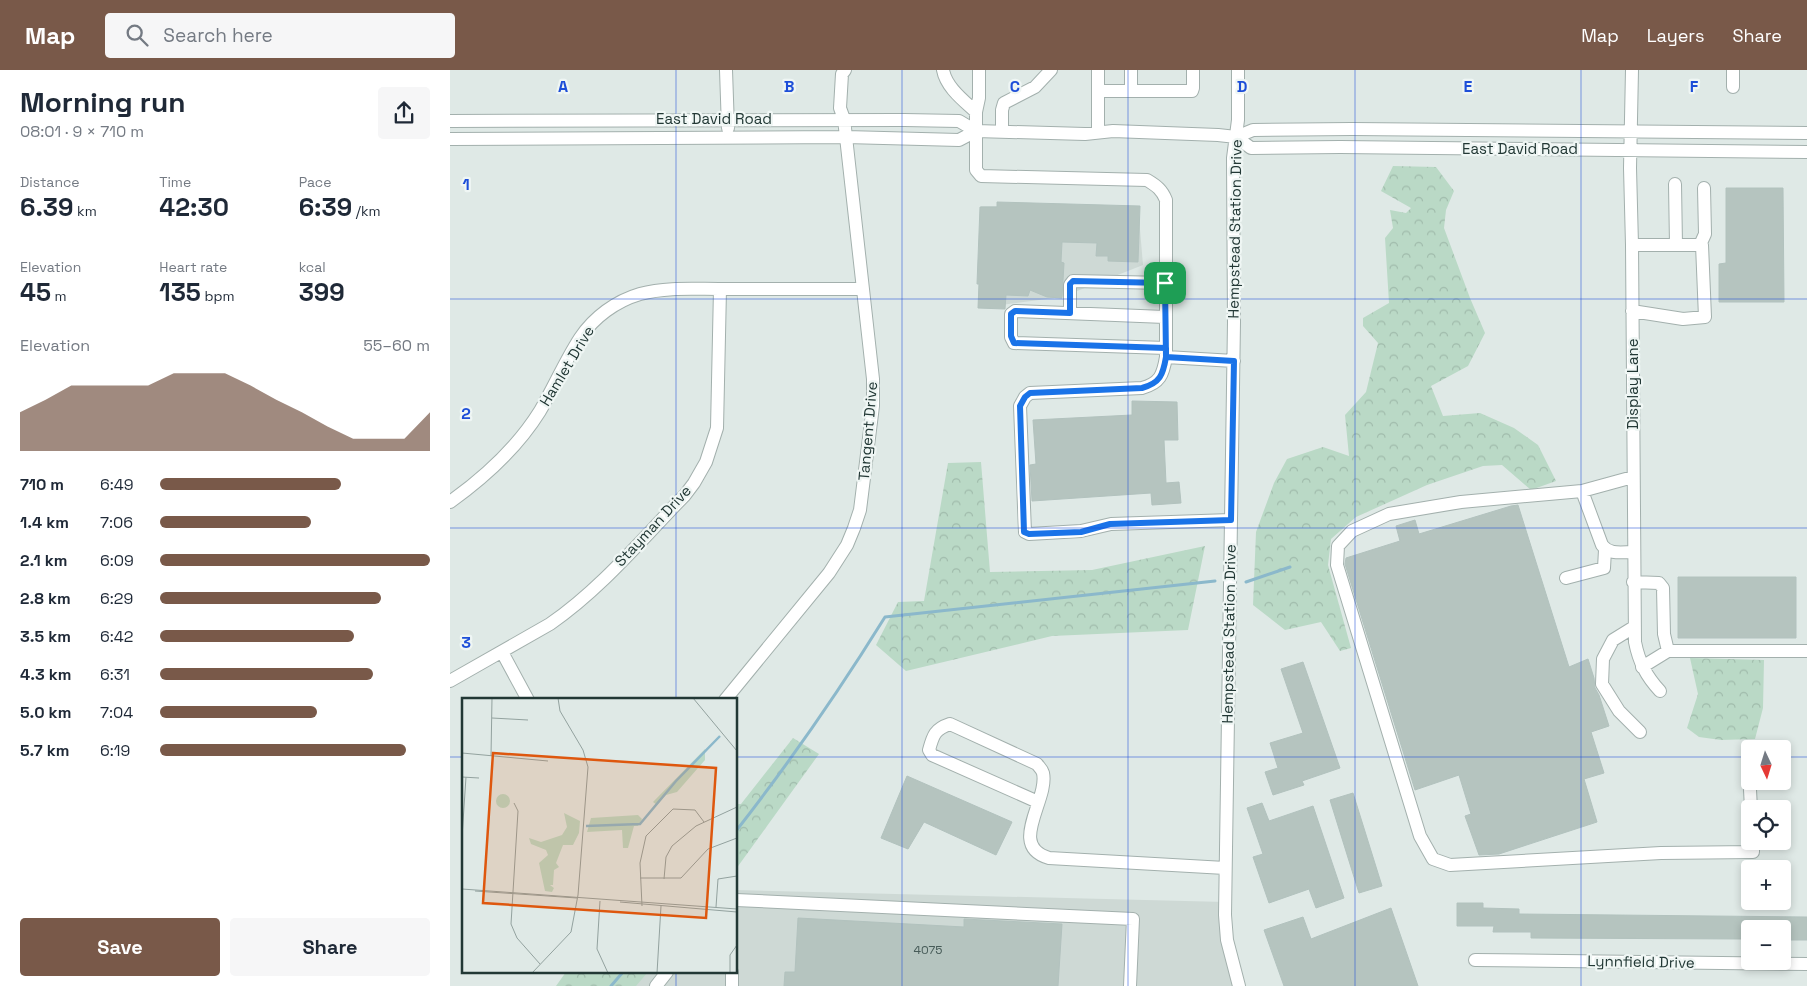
<!DOCTYPE html>
<html lang="en">
<head>
<meta charset="utf-8">
<style>
  :root { --surface:#fff; --page:#f6f6f7; --text:#1f2937; --muted:#747a83; --accent:#795949 }
  body { margin:0; font-family:"Space Grotesk",sans-serif; background:var(--page); color:var(--text); height:100vh; display:flex; flex-direction:column; font-size:19px; white-space:nowrap }
  * { box-sizing:border-box; margin:0 }
  p { font-size:16px; color:var(--muted) }
  .icon { flex:none; width:28px; height:28px; fill:none; stroke:currentColor; stroke-width:2; stroke-linecap:round; stroke-linejoin:round }
  .map { position:relative; flex:1; overflow:hidden }
  .side { display:flex; flex-direction:column; background:var(--surface); width:450px }
  .side>* { flex:none }
  .needle { width:32px; rotate:176deg }
  .tools { position:absolute; left:1291px; top:670px; display:grid; gap:10px }
  .tools a { display:grid; place-items:center; width:50px; height:50px; border-radius:5px; background:var(--surface); box-shadow:0 2px 8px #0003; font-size:25px }
  .pin { position:absolute; display:grid; place-items:center; width:42px; height:42px; color:#fff; margin:-21px; border-radius:10px; box-shadow:0 2px 8px #0006 }
  .round { display:grid; place-items:center; flex:none; width:52px; height:52px; border-radius:5px; background:var(--page) }
  .summary { display:flex; align-items:center; justify-content:space-between; height:85px; padding:0 20px }
  h1 { font-size:28px; font-weight:800; line-height:38px }
  .metrics { display:grid; grid-template-columns:repeat(3,1fr); gap:8px; height:85px; padding:5px 20px }
  .metrics div { display:grid; align-content:center }
  .metrics b { font-size:25px; font-weight:800 }
  .metrics small { font-size:14px; font-weight:400 }
  .metrics p { font-size:14px }
  .chart { height:140px; padding:10px 20px }
  .chart p { display:flex; justify-content:space-between }
  .chart svg { width:100%; height:90px; margin-top:5px; fill:var(--accent); opacity:.7 }
  .action { display:flex; gap:10px; margin-top:auto; padding:10px 20px }
  .action a { flex:1; height:58px; border-radius:5px; background:var(--accent); color:#fff; font-size:20px; font-weight:800; line-height:58px; text-align:center }
  .action a+a { background:var(--page); color:var(--text) }
  ul { padding:0 20px; list-style:none; font-size:16px }
  li { display:grid; grid-template-columns:80px 60px 1fr; align-items:center; height:38px }
  li i { height:12px; border-radius:6px; background:var(--accent) }
  header { display:flex; align-items:center; gap:30px; box-sizing:border-box; height:70px; padding:0 25px; background:var(--accent); color:#fff }
  header strong { font-size:24px }
  nav { display:flex; gap:28px; margin-inline-start:auto; font-size:18px }
  .search { width:350px; height:45px; background:var(--page); display:flex; align-items:center; gap:12px; box-sizing:border-box; padding:0 18px; border-radius:5px; color:var(--muted); font-size:19px }
  main { display:flex; flex:1; min-height:0 }
  .map>svg:first-child { display:block }
  .built { fill:#ced9d5 }
  .forest { fill:url(#forest-crowns) }
  .lines { fill:none; stroke-linecap:round; stroke-linejoin:round }
  .stream { stroke:#8bb8cb; stroke-width:3 }
  .building { fill:#b5c4bf; stroke:#b2c2be }
  .minor-casing { stroke:#a3b0ad; stroke-width:14 }
  .minor { stroke:#fff; stroke-width:12 }
  .route-casing { stroke:#fff; stroke-width:10 }
  .route { stroke:#1a73e8; stroke-width:6 }
  .grid { fill:none; stroke:#1d4ed8; stroke-width:1; stroke-opacity:0.55 }
  .labels { text-anchor:middle; stroke-width:4.5; stroke-linejoin:round; paint-order:stroke }
  .number-label { font-size:12px; fill:#475b58 }
  .street-label { font-size:15px; fill:#223835; stroke:#eff6f4 }
  .inset-river { fill:none; stroke:#8bb8cb; stroke-width:2.5 }
  .inset-road { fill:none; stroke:#93a29f; stroke-width:1 }
  .view { fill:#de570e; fill-opacity:0.15; stroke:#de570e; stroke-width:2.5 }
  .inset-edge { fill:none; stroke:#223835; stroke-width:2.5 }
  .grid-label { font-size:16px; text-anchor:middle; font-weight:bold; fill:#1d4ed8; stroke:#eff6f4; stroke-width:4.5; stroke-linejoin:round; paint-order:stroke }
</style>
</head>
<body>
<header>
<strong>Map</strong>
<div class="search"><svg class="icon" aria-label="search" viewBox="0 0 24 24"><circle cx="10" cy="10" r="6"/><path d="M15 15l6 6"/></svg>Search here</div>
<nav><a>Map</a><a>Layers</a><a>Share</a></nav>
</header>
<main>
<section class="side">
<div class="summary"><div><h1>Morning run</h1><p>08:01 · 9 × 710 m</p></div><a class="round"><svg class="icon" aria-label="share" viewBox="0 0 24 24"><path d="M12 15V3M7 8l5-5 5 5M5 13v7h14v-7"/></svg></a></div>
<div class="metrics">
<div><p>Distance</p><b>6.39<small> km</small></b></div>
<div><p>Time</p><b>42:30</b></div>
<div><p>Pace</p><b>6:39<small> /km</small></b></div>
</div>
<div class="metrics">
<div><p>Elevation</p><b>45<small> m</small></b></div>
<div><p>Heart rate</p><b>135<small> bpm</small></b></div>
<div><p>kcal</p><b>399</b></div>
</div>
<div class="chart"><p><span>Elevation</span>55–60 m</p>
<svg viewBox="0 0 160 44" preserveAspectRatio="none"><path d="M0 44V25L10 19L20 12L30 12L40 12L50 12L60 6L70 6L80 6L90 12L100 19L110 25L120 32L130 38L140 38L150 38L160 25V44z"/></svg>
</div>
<ul>
<li><b>710 m</b>6:49<i style="width:67%"></i></li>
<li><b>1.4 km</b>7:06<i style="width:56%"></i></li>
<li><b>2.1 km</b>6:09<i style="width:100%"></i></li>
<li><b>2.8 km</b>6:29<i style="width:82%"></i></li>
<li><b>3.5 km</b>6:42<i style="width:72%"></i></li>
<li><b>4.3 km</b>6:31<i style="width:79%"></i></li>
<li><b>5.0 km</b>7:04<i style="width:58%"></i></li>
<li><b>5.7 km</b>6:19<i style="width:91%"></i></li>
</ul>
<div class="action"><a>Save</a><a>Share</a></div>
</section>
<div class="map">
<svg width="1357" height="916" viewBox="0 0 1357 916">
  <defs>
    <pattern id="forest-crowns" width="20" height="18" patternUnits="userSpaceOnUse" patternTransform="scale(1.25)"><rect width="20" height="18" fill="#bad9c6"/><path d="M2 6a3 3 0 1 1 6 0M12 15a3 3 0 1 1 6 0" fill="none" stroke="#a0bbab"/></pattern>
  </defs>
  <rect width="100%" height="100%" fill="#dfe9e6"/>
  <path class="built" d="M531,136H688L693,195L612,227L528,238Z
    M286,820L775,832L790,916H183L195,902H286Z"/>
  <path class="forest" d="M943,96L986,97L1004,121L996,140L994,158L1020,228L1035,263L1018,296L981,316L993,346L1030,343L1064,358L1088,375L1106,411L1081,420L1052,395L1033,396L977,415L906,447L881,469L878,495L901,578L890,581L871,552L835,560L803,535L806,462L824,413L837,389L873,377L899,386L895,345L916,322L928,273L913,256V248L939,233L935,168L943,158L940,140L956,143L961,138L931,121Z
    M531,392L540,502L642,500L755,476L738,560L602,566L456,601L426,575L448,532L474,531L498,393Z
    M1240,588L1314,590L1313,638L1305,669L1271,670L1249,667L1237,658L1248,624Z
    M343,668L369,684L286,799V734H291Z
    M116,902H198L186,916H106Z"/>
  <g class="lines">
    <path class="stream" d="M796,512L840,497
      M286,761C340,692 389,621 435,547L765,511
      M161,916L173,902"/>
  </g>
  <path class="building" d="M1276,118H1333L1334,232H1269V194L1276,193Z
    M547,132L690,136L688,192L658,191V186H646L647,173L612,172L611,192L614,193L612,228L597,227L580,220L578,226L556,225L555,239L528,238L529,214H527L530,137H547Z
    M682,331L727,332L728,370H714L716,413L729,412L731,433L702,435L701,423L582,431L580,395L586,394L583,350L682,345Z
    M1068,435L1119,597L1138,589L1144,608L1145,618L1149,625L1159,656L1141,662L1154,703L1134,709L1147,752L1049,784L1029,785L1015,746L1021,744L1009,705L965,720L895,494L896,488L950,471L946,456L965,450L969,464L1061,436Z
    M1228,507H1346V568H1228Z
    M853,592L890,698L852,711L854,715L823,725L815,702L828,698L820,673L853,663L831,599Z
    M457,706L562,752L546,785L474,752L458,779L431,768Z
    M903,723L932,816L909,823L880,730Z
    M812,733L819,751L863,736L894,828L866,838L859,819L819,833L803,787L813,784L797,738Z
    M1007,833H1033V838L1069,839V844L1357,847V870H1339V859H1292V869L1081,868V862H1043L1044,856H1007Z
    M941,838L968,916H834L814,860L853,847L861,869Z
    M348,848L514,857V849L612,854L608,916H334L335,902H345Z"/>
  <g class="lines">
    <g class="minor-casing">
      <path id="minor" d="M276,0L278,58
        M493,0C496,17 513,30 526,42
        M529,0V28L526,42V100L531,106L697,110C707,116 712,120 716,130V287
        M788,0V50L783,88L784,252L775,845L777,870L789,916
        M1182,0L1180,98L1182,175L1185,572C1189,592 1196,606 1210,621
        M1283,0V17
        M648,21H742L743,18V0
        M681,21V0
        M0,51L454,50L509,51L526,61
        M552,62V40L554,33L585,17L601,0
        M648,62V0
        M786,67L803,60L902,59L1357,63
        M0,69L396,67L509,70L526,61L635,64L663,61L768,65L786,67L801,78L890,77L1357,82
        M1225,114L1226,175
        M1182,175H1252L1255,247L1233,249L1182,241
        M1250,175L1255,164L1254,118
        M620,243V215L623,211L715,213
        M715,247L565,241L561,244V267L564,273L716,278
        M1183,407L1132,421L1152,475C1159,485 1172,482 1183,482
        M1132,421L1011,432L939,444L902,461L888,476L887,495L970,766L983,789L1000,795L1211,783L1303,782V771
        M0,432C35,407 67,378 90,341C104,317 115,291 130,268C144,247 166,231 190,224C216,217 243,219 269,219C317,219 365,219 413,219
        M781,450L661,454L631,461L579,464L575,462L570,336L575,327L580,323L692,318C710,313 713,305 716,287L784,291
        M1116,508L1154,498L1155,480
        M1183,512L1209,513L1213,518L1214,564L1218,581H1357
        M1184,557L1163,570L1153,589L1152,614L1169,641L1190,662
        M52,582L78,630
        M1192,597L1218,581
        M0,611L100,554C151,519 192,469 235,425L244,413L256,392L267,358L270,219
        M275,630L379,503L397,475L404,458L410,440L423,336V309L394,49L390,38L392,4L395,0
        M1299,700L1301,739
        M588,732L482,685L479,680C483,665 485,659 500,654L587,694C589,697 592,699 593,703C599,730 557,776 599,788L775,798
        M286,830L683,849L680,916
        M1025,890L1357,894
        M206,916L217,902
        M282,916V902"/>
    </g>
    <use href="#minor" class="minor"/>
  </g>
  <g class="lines">
    <g class="route-casing">
      <path id="route" d="M715,213L623,211L620,214V243L565,241L561,244V266L564,273L716,278V287L784,291L781,450L660,454L631,462L579,464L574,462L570,336L575,327L580,323L692,318C710,313 713,305 716,287L715,213"/>
    </g>
    <use href="#route" class="route"/>
  </g>
  <path class="grid" d="M226,0V630M452,0V916M678,0V916M905,0V916M1131,0V916M0,229H1357M0,458H1357M0,687H14M286,687H1300M1332,687H1357M226,902V916"/>
  <g class="labels">
    <g class="number-label">
      <text x="478" y="884">4075</text>
    </g>
    <g class="street-label">
      <text x="264" y="54">East David Road</text>
      <text x="1070" y="84">East David Road</text>
      <text transform="translate(785 159) rotate(-89)" y="5">Hempstead Station Drive</text>
      <text transform="translate(117 296) rotate(-59)" y="5">Hamlet Drive</text>
      <text transform="translate(1183 314) rotate(-90)" y="5">Display Lane</text>
      <text transform="translate(418 361) rotate(-85)" y="5">Tangent Drive</text>
      <text transform="translate(203 456) rotate(-47)" y="5">Stayman Drive</text>
      <text transform="translate(779 564) rotate(-89)" y="5">Hempstead Station Drive</text>
      <text transform="translate(1191 892) rotate(1)" y="5">Lynnfield Drive</text>
    </g>
  </g>
  <g transform="translate(12 628)">
    <rect width="275" height="275" fill="#dfe9e6"/>
    <path d="M243,51V62L215,94L204,97L195,107L191,104ZM34 103a7 7 0 1 1 14 0a7 7 0 1 1-14 0ZM102,115L118,123L117,135L111,147H101L94,165L97,169L92,172L91,187H88L92,190L90,194L83,193L77,165L86,157L84,152L69,146L67,140L79,144L100,137L105,129ZM176,117L180,121L176,128H172L166,150H161L160,132L125,134L129,120Z" fill="#bad9c6"/>
    <path class="inset-river" d="M124,128L178,126L214,83L258,38"/>
    <path class="inset-road" d="M231,0L275,53M30,20L66,22M0,55L86,63M29,58L30,0M0,79L17,80M52,105L56,113L49,226L55,240L78,266M0,139L4,79M178,180H219L246,151L275,140M202,181L204,159L210,148L234,128L275,109M0,191L275,211M13,193L115,200M138,203L135,251L146,275M158,204L275,214M180,208L178,165L184,138L211,111L233,112L242,124M254,209L256,181L275,178M70,275L109,234L116,197L126,69L121,52L98,13L96,0M195,275L199,208M268,275V257L275,247"/>
    <path class="view" d="M31,55L254,70L244,220L21,205Z"/>
    <rect width="275" height="275" class="inset-edge"/>
  </g>
  <g class="grid-label">
    <text x="113" y="22">A</text>
    <text x="339" y="22">B</text>
    <text x="565" y="22">C</text>
    <text x="792" y="22">D</text>
    <text x="1018" y="22">E</text>
    <text x="1244" y="22">F</text>
    <text x="16" y="120">1</text>
    <text x="16" y="349">2</text>
    <text x="16" y="578">3</text>
  </g>
</svg>
<div class="tools">
<a><svg class="needle" viewBox="-14 -14 28 28"><path d="M0-13l5 13h-10z" fill="#e53935"/><path d="M0 13l5-13h-10z" fill="#747a83"/></svg></a>
<a><svg class="icon" aria-label="locate" viewBox="0 0 24 24"><circle cx="12" cy="12" r="6"/><path d="M12 2v4M12 18v4M2 12h4M18 12h4"/></svg></a>
<a>+</a>
<a>−</a>
</div>
<div class="pin" style="left:715px;top:213px;background:#1e9e55"><svg class="icon" aria-label="arrive" viewBox="0 0 24 24"><path d="M6 21V4h12l-3 4 3 4H6"/></svg></div>
</div>
</main>
</body>
</html>
